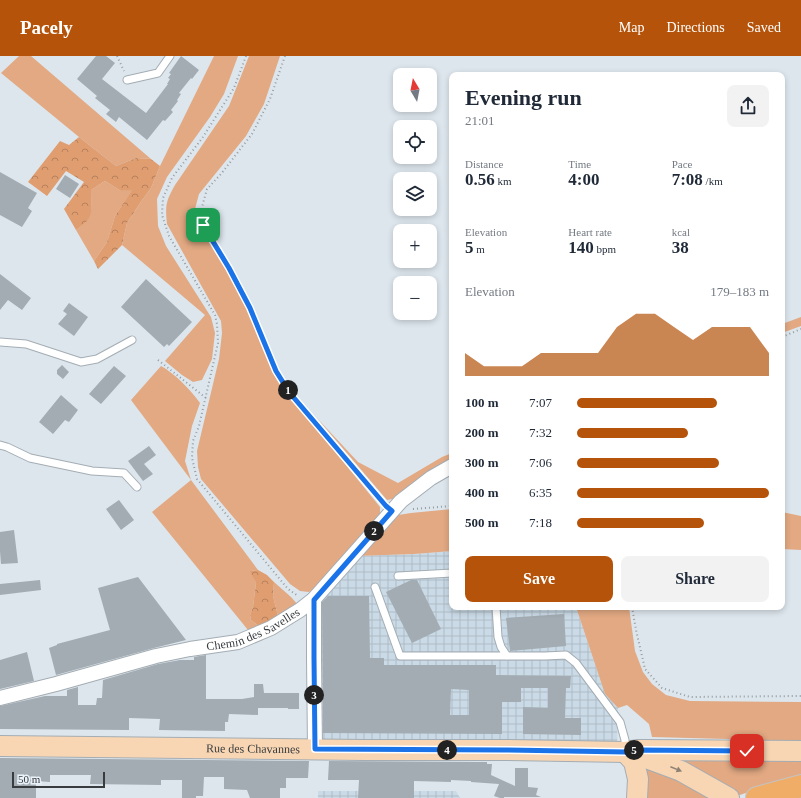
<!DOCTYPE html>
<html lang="en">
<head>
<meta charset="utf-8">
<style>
  :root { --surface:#fff; --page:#f2f2f3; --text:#1f2937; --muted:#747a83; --accent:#b45309 }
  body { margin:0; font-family:Georgia,serif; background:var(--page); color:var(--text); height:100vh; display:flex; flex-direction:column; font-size:15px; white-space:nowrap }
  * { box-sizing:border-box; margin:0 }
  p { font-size:13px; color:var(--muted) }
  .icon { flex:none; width:22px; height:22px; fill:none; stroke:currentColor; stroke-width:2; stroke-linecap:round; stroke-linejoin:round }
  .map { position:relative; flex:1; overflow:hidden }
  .side { position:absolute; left:449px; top:16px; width:336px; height:538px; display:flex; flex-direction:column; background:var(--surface); border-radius:8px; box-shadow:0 2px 6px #0003 }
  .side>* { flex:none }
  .needle { width:26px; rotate:350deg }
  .tools { position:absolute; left:393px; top:12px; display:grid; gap:8px }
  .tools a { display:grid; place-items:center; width:44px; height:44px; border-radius:8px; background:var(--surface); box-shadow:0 2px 6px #0003; font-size:20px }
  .scale { position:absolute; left:12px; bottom:10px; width:93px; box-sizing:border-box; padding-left:4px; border:2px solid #383c3f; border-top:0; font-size:11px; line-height:14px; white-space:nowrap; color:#383c3f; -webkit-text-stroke:3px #eaf3fa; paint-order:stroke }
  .pin { position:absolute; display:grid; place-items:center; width:34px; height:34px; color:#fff; margin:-17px; border-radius:8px; box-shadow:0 2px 6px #0006 }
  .km { position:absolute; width:20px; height:20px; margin:-10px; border-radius:50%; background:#222; color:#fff; font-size:11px; line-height:20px; text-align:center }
  .round { display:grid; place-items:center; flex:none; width:42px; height:42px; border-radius:8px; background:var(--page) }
  .headline { display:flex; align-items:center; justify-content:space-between; height:68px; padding:0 16px }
  h1 { font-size:22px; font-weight:600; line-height:30px }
  .metrics { display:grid; grid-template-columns:repeat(3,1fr); gap:6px; height:68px; padding:4px 16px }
  .metrics div { display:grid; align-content:center }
  .metrics b { font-size:17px; font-weight:600 }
  .metrics small { font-size:11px; font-weight:400 }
  .metrics p { font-size:11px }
  .chart { height:112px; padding:8px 16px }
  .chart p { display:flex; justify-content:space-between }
  .chart svg { width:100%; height:72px; margin-top:4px; fill:var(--accent); opacity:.7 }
  .cta { display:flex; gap:8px; margin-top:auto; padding:8px 16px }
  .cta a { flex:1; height:46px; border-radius:8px; background:var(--accent); color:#fff; font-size:16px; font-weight:600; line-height:46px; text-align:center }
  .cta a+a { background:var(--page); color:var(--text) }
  ul { padding:0 16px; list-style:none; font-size:13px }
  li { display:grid; grid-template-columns:64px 48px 1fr; align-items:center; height:30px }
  li i { height:10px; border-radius:5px; background:var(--accent) }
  header { display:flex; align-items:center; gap:24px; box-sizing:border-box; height:56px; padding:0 20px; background:var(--accent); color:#fff }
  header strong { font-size:19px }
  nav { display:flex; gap:22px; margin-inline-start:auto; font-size:14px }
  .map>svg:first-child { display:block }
  .industrial { fill:url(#industrial-grid) }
  .green { fill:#e2a983 }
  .forest { fill:url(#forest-crowns) }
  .building { fill:#a3acb2; fill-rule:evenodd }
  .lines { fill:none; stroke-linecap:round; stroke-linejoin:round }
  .service-casing { stroke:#a4adb4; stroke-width:9 }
  .minor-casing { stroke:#a4adb4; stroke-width:16 }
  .secondary-casing { stroke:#a4adb4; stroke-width:22 }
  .primary-casing { stroke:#c3c4c5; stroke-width:24 }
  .path { stroke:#959ca1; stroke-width:2; stroke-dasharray:1 3; stroke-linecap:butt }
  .service { stroke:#fff; stroke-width:7 }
  .minor { stroke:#fff; stroke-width:14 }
  .secondary { stroke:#f8d6b3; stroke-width:20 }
  .primary { stroke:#f0ad67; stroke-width:22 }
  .oneway { fill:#8e8173 }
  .route-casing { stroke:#fff; stroke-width:8 }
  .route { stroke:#1a73e8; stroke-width:5 }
  .labels { text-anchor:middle; stroke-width:4; stroke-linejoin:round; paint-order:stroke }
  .street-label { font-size:12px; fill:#383c3f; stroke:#eaf3fa }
</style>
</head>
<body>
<header>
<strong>Pacely</strong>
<nav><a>Map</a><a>Directions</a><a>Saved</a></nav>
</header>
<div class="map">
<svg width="801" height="742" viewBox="0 0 801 742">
  <defs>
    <pattern id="industrial-grid" width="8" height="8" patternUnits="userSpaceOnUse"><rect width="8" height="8" fill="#cadae6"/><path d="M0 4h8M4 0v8" fill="none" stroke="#aebcc6"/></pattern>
    <pattern id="forest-crowns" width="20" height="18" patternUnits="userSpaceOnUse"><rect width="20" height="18" fill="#e09d6f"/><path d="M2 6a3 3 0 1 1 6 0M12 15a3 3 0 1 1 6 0" fill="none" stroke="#b7815d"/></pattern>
  </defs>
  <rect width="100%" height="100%" fill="#dde6ed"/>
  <path class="industrial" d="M452,495V551H576L605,638L618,652L617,691L318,689V546L356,500L414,498Z
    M318,735H456L460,742H318Z"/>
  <path class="green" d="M19,0H31L151,103L136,102L116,110L79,81L1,17Z
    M214,0H238L224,38L210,61L167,121L157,143L158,170L166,190L211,261L215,277L212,303L202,324L193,326L182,319L165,305L205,259L122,189L127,167L140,147L151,132L160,110Z
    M249,0H280L264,48L246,80L199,138L195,153L198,166L225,210L246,252L266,296L277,324L380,451V459L317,530L309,536L300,535L290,528L201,423L198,411L197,395L219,303L222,277L221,265L167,168C165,149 166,145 175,129L229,50Z
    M105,125L121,135L133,133L115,160L107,186L94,205L76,174C95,161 91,155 91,134Z
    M801,261V270L782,277V268Z
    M161,310C174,317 191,334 200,347L192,370L185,405L191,424L258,514L251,515L256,527L253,551L250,559L251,564L259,570L248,574L152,456L191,424L131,344Z
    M316,361L358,406L398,427L442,401L452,397V405L393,443L387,444Z
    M452,453V495L414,498L356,500L392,460L411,457Z
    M782,456L801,460V494L782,493Z
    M274,526L291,541L298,549L278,560L273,540Z
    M576,551H629L635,595L643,616L652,628L666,639L690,645L801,646V685L652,681L649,668L627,649L618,652L605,638Z
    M664,698L801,699V720L733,741Z
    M655,710L713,742H644L646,713Z"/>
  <path class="forest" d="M79,81L116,110L136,102L151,103L160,110L151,132L140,147L127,167L122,189L98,213L94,205L107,186L115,160L132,134L121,135L105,125L91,134C91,155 96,161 76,174L64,153L84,126L66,115L47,140L28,126L60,85L69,89Z
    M258,514L267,519L274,526L273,540L278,560L259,570L251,564L250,559L253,551L256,527L250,515Z"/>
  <path class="building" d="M96,0H106L115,7L102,23L146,57L168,28H167L170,23L168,22L171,18L169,17L181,0L199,14L192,23L191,22L179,37L181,38L177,44L178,45L171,54L173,56L165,65L163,64L147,84L119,61L116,66L106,58L110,54L95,42L97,40L77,23Z
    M0,116L37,137L28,152L32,155L22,171L0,159Z
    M65,119L79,128L70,142L56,133Z
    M0,218L31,242L22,254L8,244L0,254Z
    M146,223L192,266L169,290L167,288L164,291L121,251Z
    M69,247L88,261L74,280L58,268L67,258L63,255Z
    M62,309L69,316L63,323L57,318V314Z
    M114,310L126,320L101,348L89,338Z
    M61,339L78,354L69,366L65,364L53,378L39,366Z
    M149,390L156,399L144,408L153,418L143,425L128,405Z
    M119,444L134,464L121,474L106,453Z
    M14,474L18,507L1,508L0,495V476Z
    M138,521L186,584L154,592L56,619L49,592L57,589V588L110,574L98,532Z
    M40,524L41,534L0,539V528Z
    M411,524H417L441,573L412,587L386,536Z
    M328,540H369L370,602H384V609H496V619L571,620L570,632H566L565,662H581V679L523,678V651L548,652V632H521V646H502V678L323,677L322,546ZM451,633L469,634V659H450Z
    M564,558L566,590L510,595L506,562Z
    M27,596L34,625L0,633V604Z
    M206,599V643H242L254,641V628H263L264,637H299V653H288V652H258V659L229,658L228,666H225V675L159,674L160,663L129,662V674L0,673V650L45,640H67V634L78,631V649H96L97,642H102L103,624L158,608L180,604H194V601Z
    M0,702L309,705L308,722H286V732H280V742H250L247,734L224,733V721H204L203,740H196V742H182V724H161V729L90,728L91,719H50V726L36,725V742H0Z
    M329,705L487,706V708H492L491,719L515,730V712H528V731L538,732L536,739L541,741H504V742H500L494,740L499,728L471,726V725L451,724V726L414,725V742H358L359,724H328Z"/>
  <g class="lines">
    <g class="service-casing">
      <path id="service" d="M127,24L158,17L170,0
        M0,286L26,288L81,306L97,303L132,284
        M0,389L7,391L30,402L92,415L124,417L137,431
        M398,520L452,517
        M375,531L400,600H545L566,599L576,607L620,666L625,684V696
        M496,551L498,581L501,591L507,600"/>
    </g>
    <g class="minor-casing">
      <g id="minor">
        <path d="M314,543V602L315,693"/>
        <path id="s1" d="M0,642L56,628L156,600L190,593L238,586L271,572L300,554L314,543L401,445L431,422L452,410"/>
      </g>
    </g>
    <g class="secondary-casing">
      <g id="secondary">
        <path id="s2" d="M0,690L364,694H504L625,696L639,694L801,695"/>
        <path d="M625,696L634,706L638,723L637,742"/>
        <path d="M637,699L646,702L681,715L729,742"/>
      </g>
    </g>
    <g class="primary-casing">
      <path id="primary" d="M757,742L801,730"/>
    </g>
    <path class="path" d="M117,0L124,15
      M246,0L234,32L203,81L172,122L163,142L162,159L169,180L215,259L217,268L218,287L199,370L193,385L192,402L197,423L288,533L298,540
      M285,0L270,43L252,78L221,118L207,133L202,151L203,169L229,212L250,252L276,315L289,336L383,447
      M782,281L801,273
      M158,304L206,342
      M413,453L452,450
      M632,551L636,574L645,613L662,632L690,641L801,640"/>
    <use href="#service" class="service"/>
    <use href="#minor" class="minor"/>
    <use href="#secondary" class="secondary"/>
    <use href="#primary" class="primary"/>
  </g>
  <defs><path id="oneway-solid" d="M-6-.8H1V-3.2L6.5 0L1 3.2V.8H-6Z"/></defs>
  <use class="oneway" href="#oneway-solid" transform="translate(676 713) rotate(22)"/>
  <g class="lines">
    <g class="route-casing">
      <path id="route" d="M203,169L229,212L250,252L276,315L289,336L386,450L392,455L314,544V602L315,693L504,694L626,696L639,694L747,695"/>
    </g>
    <use href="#route" class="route"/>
  </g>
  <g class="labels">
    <g class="street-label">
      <text dy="4" stroke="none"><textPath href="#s1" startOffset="263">Chemin des Savelles</textPath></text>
      <text dy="4" stroke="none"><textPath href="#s2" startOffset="253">Rue des Chavannes</textPath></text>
    </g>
  </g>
</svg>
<div class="tools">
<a><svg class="needle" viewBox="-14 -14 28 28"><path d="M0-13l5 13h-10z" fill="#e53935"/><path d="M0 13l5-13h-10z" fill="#747a83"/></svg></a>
<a><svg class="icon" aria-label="locate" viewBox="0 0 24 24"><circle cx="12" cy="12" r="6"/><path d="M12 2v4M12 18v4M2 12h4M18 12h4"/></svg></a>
<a><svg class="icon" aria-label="layers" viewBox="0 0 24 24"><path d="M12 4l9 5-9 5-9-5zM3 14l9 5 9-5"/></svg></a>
<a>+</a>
<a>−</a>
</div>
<div class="scale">50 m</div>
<div class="pin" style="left:203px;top:169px;background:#1e9e55"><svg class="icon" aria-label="arrive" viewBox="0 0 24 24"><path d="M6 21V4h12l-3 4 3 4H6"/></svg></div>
<div class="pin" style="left:747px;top:695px;background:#d93025"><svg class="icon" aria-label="check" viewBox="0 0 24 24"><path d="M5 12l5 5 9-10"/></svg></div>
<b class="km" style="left:288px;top:334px">1</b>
<b class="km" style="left:374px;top:475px">2</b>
<b class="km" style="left:314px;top:639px">3</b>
<b class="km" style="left:447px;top:694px">4</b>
<b class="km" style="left:634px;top:694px">5</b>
<section class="side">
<div class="headline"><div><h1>Evening run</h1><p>21:01</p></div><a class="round"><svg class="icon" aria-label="share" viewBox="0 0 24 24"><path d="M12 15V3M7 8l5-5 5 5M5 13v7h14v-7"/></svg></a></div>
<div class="metrics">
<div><p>Distance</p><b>0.56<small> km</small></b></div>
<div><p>Time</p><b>4:00</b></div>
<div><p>Pace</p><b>7:08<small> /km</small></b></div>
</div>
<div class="metrics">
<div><p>Elevation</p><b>5<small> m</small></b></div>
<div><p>Heart rate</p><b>140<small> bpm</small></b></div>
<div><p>kcal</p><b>38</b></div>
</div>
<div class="chart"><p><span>Elevation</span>179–183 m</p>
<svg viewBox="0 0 160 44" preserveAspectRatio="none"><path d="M0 44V30L10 38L20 38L30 38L40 30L50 30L60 30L70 30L80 14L90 6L100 6L110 14L120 22L130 14L140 14L150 14L160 30V44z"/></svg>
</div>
<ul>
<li><b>100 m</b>7:07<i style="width:73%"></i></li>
<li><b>200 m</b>7:32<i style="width:58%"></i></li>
<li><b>300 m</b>7:06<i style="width:74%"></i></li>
<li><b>400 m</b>6:35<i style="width:100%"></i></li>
<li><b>500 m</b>7:18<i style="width:66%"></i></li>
</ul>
<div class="cta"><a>Save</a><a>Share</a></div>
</section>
</div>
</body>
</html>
